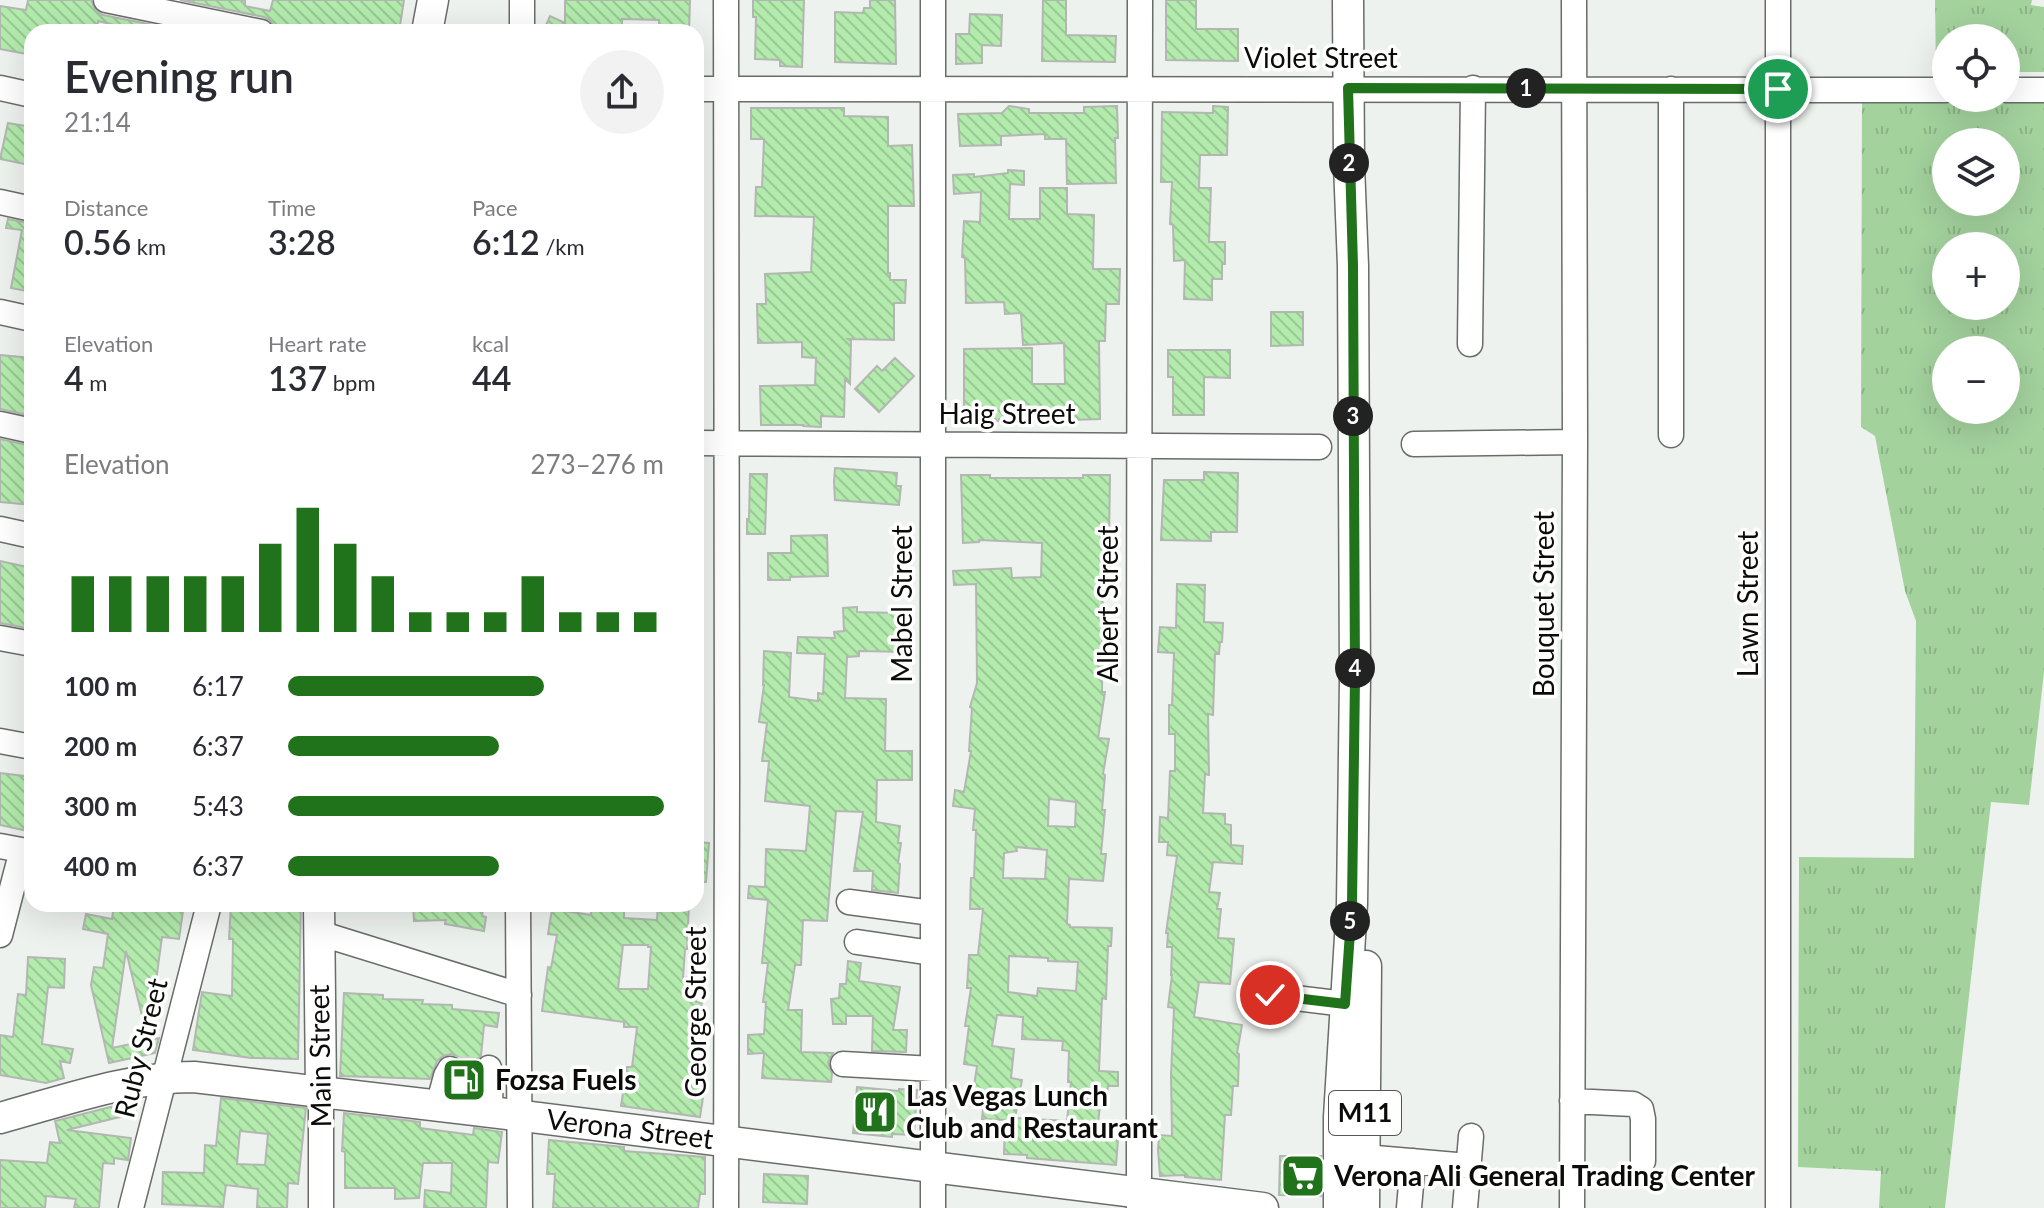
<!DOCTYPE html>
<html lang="en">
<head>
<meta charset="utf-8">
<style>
  :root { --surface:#fff; --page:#f2f2f3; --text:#2b2b33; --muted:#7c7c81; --accent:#20721b }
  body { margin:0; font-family:Lato,sans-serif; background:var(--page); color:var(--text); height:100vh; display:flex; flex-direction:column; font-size:30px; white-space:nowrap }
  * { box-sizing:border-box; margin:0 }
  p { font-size:26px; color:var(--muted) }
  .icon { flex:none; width:44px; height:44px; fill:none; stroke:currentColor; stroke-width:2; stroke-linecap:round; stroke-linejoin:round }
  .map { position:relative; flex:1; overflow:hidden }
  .details { position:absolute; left:24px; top:24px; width:680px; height:888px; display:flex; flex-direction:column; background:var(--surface); border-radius:24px; box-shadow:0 8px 32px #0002 }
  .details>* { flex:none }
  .buttons { position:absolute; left:1932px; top:24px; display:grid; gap:16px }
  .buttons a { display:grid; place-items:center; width:88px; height:88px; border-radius:50%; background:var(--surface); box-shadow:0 8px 32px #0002; font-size:40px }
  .pin { position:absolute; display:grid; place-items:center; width:68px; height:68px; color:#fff; margin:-34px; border:4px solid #fff; border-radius:50%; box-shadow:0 2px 8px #0007 }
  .km { position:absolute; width:40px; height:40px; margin:-20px; border-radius:50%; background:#222; color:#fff; font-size:22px; line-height:40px; text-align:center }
  .round { display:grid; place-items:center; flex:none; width:84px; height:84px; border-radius:42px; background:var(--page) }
  .summary { display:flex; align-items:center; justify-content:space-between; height:136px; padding:0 40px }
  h1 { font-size:44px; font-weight:600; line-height:60px }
  .metrics { display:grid; grid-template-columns:repeat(3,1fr); gap:12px; height:136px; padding:8px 40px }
  .metrics div { display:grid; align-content:center }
  .metrics b { font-size:34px; font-weight:600 }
  .metrics small { font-size:22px; font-weight:400 }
  .metrics p { font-size:22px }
  .chart { height:224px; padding:16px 40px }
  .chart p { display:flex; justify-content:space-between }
  .chart svg { width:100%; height:144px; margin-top:8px; stroke:var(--accent); stroke-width:6 }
  ul { padding:0 40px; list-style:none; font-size:26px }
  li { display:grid; grid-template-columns:128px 96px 1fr; align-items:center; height:60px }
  li i { height:20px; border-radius:10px; background:var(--accent) }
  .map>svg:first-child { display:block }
  .park { fill:url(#park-tufts); fill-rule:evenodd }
  .building { fill:url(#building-back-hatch); stroke:#b3b7b2; stroke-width:2; fill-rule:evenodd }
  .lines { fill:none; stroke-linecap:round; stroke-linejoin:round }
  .minor-tunnel { stroke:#ccd0cc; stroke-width:24; stroke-dasharray:24 12; stroke-linecap:butt }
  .minor-casing { stroke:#696d68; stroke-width:27 }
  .major-casing { stroke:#696d68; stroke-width:33 }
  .minor { stroke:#fff; stroke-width:24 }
  .major { stroke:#fff; stroke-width:30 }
  .route-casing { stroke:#fff; stroke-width:16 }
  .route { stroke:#20721b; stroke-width:10 }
  .labels { text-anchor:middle; stroke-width:7; stroke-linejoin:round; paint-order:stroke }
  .shield { fill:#fff; stroke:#545554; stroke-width:2 }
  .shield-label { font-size:26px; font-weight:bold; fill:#0b0c0a }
  .street-label { font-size:28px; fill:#0b0c0a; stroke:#fff }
  .poi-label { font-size:28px; font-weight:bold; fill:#0b0c0a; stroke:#fff; text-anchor:start }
</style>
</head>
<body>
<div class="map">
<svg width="2044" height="1208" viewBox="0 0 2044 1208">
  <defs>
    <pattern id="park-tufts" width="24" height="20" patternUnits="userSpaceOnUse" patternTransform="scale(2)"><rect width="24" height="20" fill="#a3d29d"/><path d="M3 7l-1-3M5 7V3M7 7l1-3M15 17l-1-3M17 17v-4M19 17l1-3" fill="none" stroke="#8bb386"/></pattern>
    <pattern id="building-back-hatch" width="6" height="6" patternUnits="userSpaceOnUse" patternTransform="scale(2)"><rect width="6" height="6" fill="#b3ebad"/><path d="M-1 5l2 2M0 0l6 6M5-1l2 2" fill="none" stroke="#99c894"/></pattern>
  </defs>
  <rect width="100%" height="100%" fill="#eef2ee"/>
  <path class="park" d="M1935,0H2032L2031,5L2044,7V72H2006V38H1946V72L1936,73Z
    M1862,98H2044V672L2029,805L1991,802L1945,1208H1879L1881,1171L1798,1167L1799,857L1914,858L1916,621L1905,591L1875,436L1861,427ZM1946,142H2006V202H1946ZM1946,246H2006V306H1946ZM1946,350H2006V410H1946Z"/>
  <path class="building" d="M28,0H91L96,11L103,15L184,31L126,32L127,28L98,21L97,32H32V55L0,49V6L26,10Z
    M180,0H245V6L270,11L273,0H404L399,32H309L285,30V28L274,26L270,20L264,17Z
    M565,0H690L689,32H659V20L622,19V32H543L550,16L565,23Z
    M753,0H804L802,67L780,66V60L755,59L756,17H753Z
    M870,0H895L896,64L835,62V12L863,13L864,8H870Z
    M1043,0H1066V35L1116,36L1115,62L1042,61Z
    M1166,0H1196V29H1238V61L1166,60Z
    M970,14L1002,15L1001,46L982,45V63L956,64V34H969Z
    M1009,106L1029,109V113H1084V107L1117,106L1118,138H1115L1116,183L1067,184L1066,139H1045V134L1001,136V145L960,146L958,114L1002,113Z
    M1213,106L1228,107L1227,155H1200L1199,188H1211L1209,242H1225V264H1222V279H1212V300L1184,299L1185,260L1174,261L1173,225L1170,224L1172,182H1161L1162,112L1213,113Z
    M751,108H844V116L888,117V146L912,145L914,206H888V273H890V280H906L905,303H894V340L848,339L851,341L850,384L845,379L844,417L821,416V427L803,426V425H761L760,386L815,385L816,358L802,357V342L758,343L757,304H766L765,274L811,272L814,217L755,216L756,187H762L764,139H751Z
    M8,123L32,127L25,164L0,159Z
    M1008,170L1024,171V185L1010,184L1009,219H1040V188H1067V214L1094,215L1093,269H1120L1119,304H1106L1105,341H1099L1100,419L1041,421L999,419V421L964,419V349L1032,348V384H1065L1064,343L1023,345L1021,313L1005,314L1004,302L966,303L965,258L962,257L964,221L980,222L981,192L954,194L953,175L974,174V177L1008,173Z
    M8,219L32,224V292L11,288L22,230L6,228Z
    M1271,312H1303V345L1271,346Z
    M1168,350H1230V378L1204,377V415H1173V377H1168Z
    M0,355L32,358L26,405L32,407V416L0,409Z
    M895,358L914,376L879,412L855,389L877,366L882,371Z
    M0,439L32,446V505L0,502Z
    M835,468L897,473L896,486H901L899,505L835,500L834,482Z
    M1204,472L1238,473L1237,532H1211V541L1161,540L1164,480H1204Z
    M750,474H767L765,534H747V519H749Z
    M961,475H990V478H1083V475H1110L1109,541H1103L1102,692H1105L1098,738L1109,739L1103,774L1105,775L1102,810H1105L1101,854H1106L1103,881L1069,879L1067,924L1070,925V927L1112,928L1111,946H1108L1106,999L1102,998L1099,1071L1118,1072V1086H1108L1106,1107L1100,1106L1096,1139L1118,1140L1116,1165L1027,1158V1155L1004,1154L1005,1120L982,1119L983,1108L971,1106L977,1066L964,1064L969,1026H965L971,988H967L969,955H978L983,909H970L971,878H974L976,830H973L975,809L953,806L955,790L964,792L971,751H969L972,708L970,707L977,683L976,584L954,585L953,571L1011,568L1012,578L1041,577L1042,543L979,540V542L963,543ZM1049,799L1076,802L1075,827L1048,826ZM1016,847L1047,850L1045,879L1003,878L1004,853L1017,851ZM1009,956L1048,958V961L1078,962L1076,991L1038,988L1037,996L1008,992ZM997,1015L1023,1017L1022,1039L1063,1041L1062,1050L1069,1051L1068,1082H1071L1067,1121L1015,1118L1022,1080L1011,1078L1014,1049L992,1046Z
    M827,535L828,576L790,577V580H768V553H791V536Z
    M0,561L32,568V629L0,623Z
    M1177,584L1205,585L1204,622L1223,623L1222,642H1220L1219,654H1215L1213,715L1208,714L1209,775L1205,774L1203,813L1225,814V824L1231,825V845L1243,846L1242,864L1213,862L1209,892L1220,893L1217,909H1221L1218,938L1234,939L1230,984L1199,982L1194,1017L1242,1025L1237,1053L1239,1054L1238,1086H1233L1231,1115H1225L1221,1180L1185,1177V1175L1160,1176L1158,1150L1159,1135L1172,1136L1171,1075L1174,1008L1168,1007L1172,975H1171L1172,947H1167L1168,933H1166L1177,856L1167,855L1168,842H1159L1160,817L1168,818L1170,771H1175V734H1169V705H1172L1174,653L1158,652L1160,627L1176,628Z
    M857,607V612L897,613L896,639H907V652L859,651V656L847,657L845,698L886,699L885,751H912V780H877L876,822L900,826L898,843H901L898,863L900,864L898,893L872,890L873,871H854L863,812L836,811L827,921L803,920L801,965H795L788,1010H802L801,1052L833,1053L828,1062L832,1074L831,1082L762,1078L764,1053L748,1054V1035L764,1034L766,1002H763L768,963H762L768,900L748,898L749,886L765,887L766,849L806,851L810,806L765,801L769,761H762L767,723L759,722L764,685H763L764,651L791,653L789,697L818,701V693L823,694L825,654L797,653L798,637L835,638L834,632L844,631L843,608Z
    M0,773L32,777V832L0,825Z
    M696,842L709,843L706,882H696Z
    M114,904H184L179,939L162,937L148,1040L126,951L112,1048L159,1038L155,1053L109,1063L91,985L94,967L103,968L108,934L83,929L86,914L112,919Z
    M231,904H301L298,1059L251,1058L193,1050L202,992L232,996L233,939H229Z
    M413,904H484L482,916L486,917L484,931L445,924L446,920L414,921Z
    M592,904H605V907L624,908V918L657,920L658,904H689L687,949H685L683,978L693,977L696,1002L702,1003L700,1017L691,1016L690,1048H695L694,1076L706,1078L700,1117L621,1106L627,1067H632L637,1027H624V1022L542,1011L548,967L551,968L557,935L548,934L552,909L591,915ZM623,945H648V947H651L648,989H618Z
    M28,957L65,959L64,988L48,987L42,1044L73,1049L70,1063L60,1061L64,1078L46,1083L0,1075V1035L13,1037L18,994L26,995Z
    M848,961L861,963L859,981L900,987L893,1030H907L906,1052L872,1051L873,1016H846V1024H833L831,999L839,998L840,984H846Z
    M344,993L383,995V999L423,1000L422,1004L452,1005V1009L499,1013L497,1027L484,1025L481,1056L476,1060L474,1068L475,1092L458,1090L465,1068L462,1061L457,1056L451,1054L443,1056L437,1061L430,1079L340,1076Z
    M857,1087L899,1091V1089L917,1090L914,1135L892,1134V1137L853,1133Z
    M221,1098L306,1108L298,1184L288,1183L287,1208H257L258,1189L226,1185L223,1207L162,1204L163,1172L204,1173L205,1145L216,1146ZM240,1131L268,1134L265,1165L237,1164Z
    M130,1102L132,1114L67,1130L131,1138L128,1160L114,1158V1164L103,1163L99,1208H74L76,1199L46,1196L45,1208H0V1160L47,1163L50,1142L60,1143L55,1121Z
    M344,1113L420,1122V1128L473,1135L474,1128L502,1132L498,1163L488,1162L486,1208H424L425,1190L451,1193L452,1163H423L419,1198L395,1199V1188H345V1152L342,1151Z
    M549,1140L624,1147V1151L705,1157V1194H700L698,1208H553L555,1174H547Z
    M1280,1156H1321V1196L1279,1195Z
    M764,1174L808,1176L807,1204L763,1202Z"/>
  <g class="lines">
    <path class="minor-tunnel" d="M450,1069L480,1068"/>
    <g class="minor-casing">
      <path id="minor" d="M106,0L261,32
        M522,0V32
        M0,88L32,95
        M696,89L1946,90
        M1671,89V435
        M2006,90H2044
        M0,202L32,209
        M0,312L32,319
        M1470,344L1473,88
        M0,424L32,431
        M696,443L1319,447
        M1414,444L1575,442
        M0,529L32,536
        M0,638L32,644
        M0,741L32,747
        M0,846L32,852
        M849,902L932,913
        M518,904L520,1208
        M319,933L519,995
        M0,935L22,850
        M857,942L932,953
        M1270,995L1345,1004
        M843,1064L933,1069
        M489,1068L491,1112
        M321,1092V1208
        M1572,1101L1633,1104L1641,1109L1643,1119V1161
        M438,1106L446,1076L450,1069
        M1364,1157L1468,1166
        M131,1208L209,904
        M726,1208L727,779L726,0
        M933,1208V0
        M1139,1208C1137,805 1141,403 1140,0
        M1409,1208L1413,1161
        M1465,1208L1471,1136
        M1572,1208L1575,442L1574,0
        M1778,1208V0"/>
    </g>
    <g class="major-casing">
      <path id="major" d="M427,32L433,0
        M319,904L321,1092
        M0,1118C63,1101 128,1077 194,1077L466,1109L1263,1208
        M1339,1208V1117L1352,904L1355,678L1353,266L1349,165L1348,0
        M1364,1208L1366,966"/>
    </g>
    <use href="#minor" class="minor"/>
    <use href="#major" class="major"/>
  </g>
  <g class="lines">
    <g class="route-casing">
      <path id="route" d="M1270,995L1345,1004L1352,904L1355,678L1353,266L1348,88L1778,89"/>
    </g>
    <use href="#route" class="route"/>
  </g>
  <defs>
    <g id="fuel-square" transform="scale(2.3)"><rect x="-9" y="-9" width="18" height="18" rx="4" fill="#20721b" stroke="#fff"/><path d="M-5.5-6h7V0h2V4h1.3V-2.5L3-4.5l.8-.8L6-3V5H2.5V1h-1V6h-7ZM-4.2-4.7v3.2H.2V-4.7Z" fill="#fff"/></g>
    <g id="restaurant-square" transform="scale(2.3)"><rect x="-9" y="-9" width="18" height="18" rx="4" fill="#20721b" stroke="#fff"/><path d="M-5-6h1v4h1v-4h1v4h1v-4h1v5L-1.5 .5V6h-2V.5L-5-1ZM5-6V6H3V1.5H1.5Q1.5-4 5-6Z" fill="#fff"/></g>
    <g id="supermarket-square" transform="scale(2.3)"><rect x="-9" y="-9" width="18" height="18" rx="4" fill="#20721b" stroke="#fff"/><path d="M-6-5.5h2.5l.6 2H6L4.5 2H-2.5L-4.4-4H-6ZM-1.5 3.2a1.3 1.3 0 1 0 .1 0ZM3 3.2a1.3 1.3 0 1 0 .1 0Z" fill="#fff"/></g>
  </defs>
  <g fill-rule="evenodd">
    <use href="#fuel-square" x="464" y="1080"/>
    <use href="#restaurant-square" x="875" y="1112"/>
    <use href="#supermarket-square" x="1303" y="1176"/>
  </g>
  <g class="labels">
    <rect class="shield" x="1329" y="1091" width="72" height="44" rx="6"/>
    <g class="shield-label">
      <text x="1365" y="1122">M11</text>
    </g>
    <g class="street-label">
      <text x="1321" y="68">Violet Street</text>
      <text x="1007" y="424">Haig Street</text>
      <text transform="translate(902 604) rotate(-90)" y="10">Mabel Street</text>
      <text transform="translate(1108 604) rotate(-90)" y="10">Albert Street</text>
      <text transform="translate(1544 604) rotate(-90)" y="10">Bouquet Street</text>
      <text transform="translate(1748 604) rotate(-90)" y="10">Lawn Street</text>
      <text transform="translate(696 1012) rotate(-90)" y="10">George Street</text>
      <text transform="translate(141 1048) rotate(-76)" y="10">Ruby Street</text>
      <text transform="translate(320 1056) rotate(-91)" y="10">Main Street</text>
      <text transform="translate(630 1129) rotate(7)" y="10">Verona Street</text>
    </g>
    <g class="poi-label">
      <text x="495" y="1090">Fozsa Fuels</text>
      <text x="906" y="1106">Las Vegas Lunch<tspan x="906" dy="32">Club and Restaurant</tspan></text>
      <text x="1334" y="1186">Verona Ali General Trading Center</text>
    </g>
  </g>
</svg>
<div class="buttons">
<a><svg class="icon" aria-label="locate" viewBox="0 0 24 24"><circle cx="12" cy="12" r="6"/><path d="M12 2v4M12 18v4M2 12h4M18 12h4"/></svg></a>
<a><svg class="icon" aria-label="layers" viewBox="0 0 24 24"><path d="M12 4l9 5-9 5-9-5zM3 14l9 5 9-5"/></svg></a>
<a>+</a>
<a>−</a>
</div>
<div class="pin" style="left:1778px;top:89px;background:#1e9e55"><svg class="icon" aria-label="arrive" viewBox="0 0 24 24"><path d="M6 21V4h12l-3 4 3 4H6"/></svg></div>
<div class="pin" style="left:1270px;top:995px;background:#d93025"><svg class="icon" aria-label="check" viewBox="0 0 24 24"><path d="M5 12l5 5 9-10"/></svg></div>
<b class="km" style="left:1526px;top:88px">1</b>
<b class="km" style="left:1349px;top:163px">2</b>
<b class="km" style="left:1353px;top:416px">3</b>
<b class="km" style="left:1355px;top:668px">4</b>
<b class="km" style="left:1350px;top:921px">5</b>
<section class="details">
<div class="summary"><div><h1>Evening run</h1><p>21:14</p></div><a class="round"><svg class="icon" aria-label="share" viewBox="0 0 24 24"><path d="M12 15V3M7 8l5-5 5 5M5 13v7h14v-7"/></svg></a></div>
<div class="metrics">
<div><p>Distance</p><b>0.56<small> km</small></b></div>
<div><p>Time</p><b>3:28</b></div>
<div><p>Pace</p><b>6:12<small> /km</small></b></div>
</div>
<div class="metrics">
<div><p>Elevation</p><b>4<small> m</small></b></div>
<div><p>Heart rate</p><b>137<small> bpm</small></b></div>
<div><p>kcal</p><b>44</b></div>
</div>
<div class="chart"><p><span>Elevation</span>273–276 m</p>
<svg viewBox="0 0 160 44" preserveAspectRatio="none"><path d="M5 44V27M15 44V27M25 44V27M35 44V27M45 44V27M55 44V17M65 44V6M75 44V17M85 44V27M95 44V38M105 44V38M115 44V38M125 44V27M135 44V38M145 44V38M155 44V38"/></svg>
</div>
<ul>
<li><b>100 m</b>6:17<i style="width:68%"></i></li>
<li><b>200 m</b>6:37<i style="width:56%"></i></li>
<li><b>300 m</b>5:43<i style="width:100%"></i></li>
<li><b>400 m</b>6:37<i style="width:56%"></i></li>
</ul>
</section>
</div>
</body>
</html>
